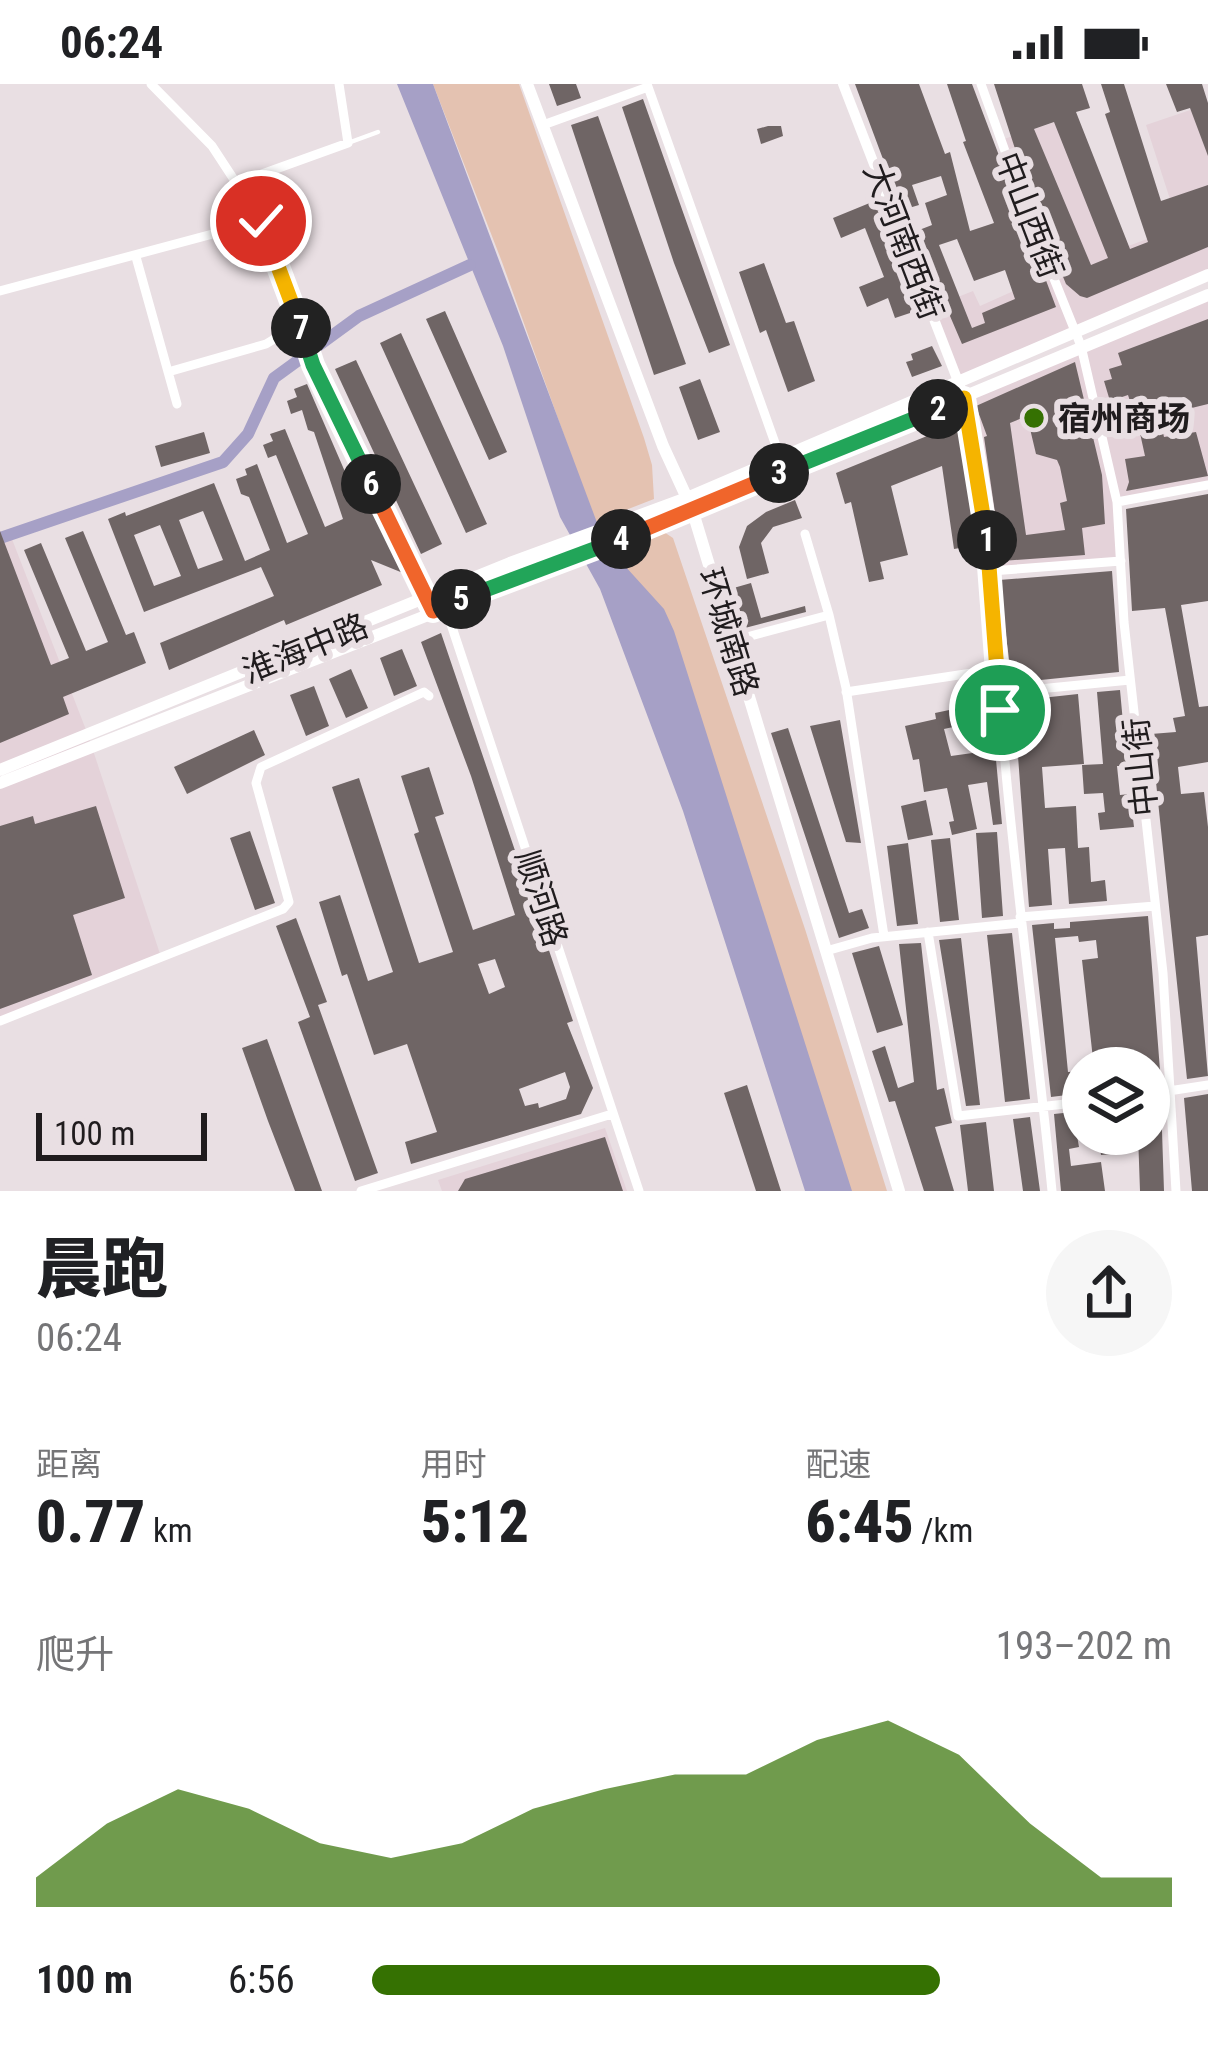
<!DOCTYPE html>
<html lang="zh">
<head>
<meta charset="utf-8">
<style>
  :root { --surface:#fff; --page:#f6f6f6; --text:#202124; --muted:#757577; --accent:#357102 }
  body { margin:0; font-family:"Roboto Condensed","Noto Sans SC",sans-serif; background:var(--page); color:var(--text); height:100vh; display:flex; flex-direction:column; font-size:45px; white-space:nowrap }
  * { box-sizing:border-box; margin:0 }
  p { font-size:39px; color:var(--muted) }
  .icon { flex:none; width:66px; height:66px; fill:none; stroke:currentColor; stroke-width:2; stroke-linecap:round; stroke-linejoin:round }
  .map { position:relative; height:1107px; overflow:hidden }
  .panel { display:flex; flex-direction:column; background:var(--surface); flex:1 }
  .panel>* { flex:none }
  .tools { position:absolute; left:1062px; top:963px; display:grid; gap:24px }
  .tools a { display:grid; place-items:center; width:108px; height:108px; border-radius:50%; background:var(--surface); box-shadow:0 3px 9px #0004; font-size:60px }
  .scale { position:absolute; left:36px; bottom:30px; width:171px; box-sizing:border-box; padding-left:12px; border:6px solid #201c1e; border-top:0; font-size:33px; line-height:42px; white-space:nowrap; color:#201c1e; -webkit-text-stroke:9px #e9dfe3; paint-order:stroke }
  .pin { position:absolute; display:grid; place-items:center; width:102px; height:102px; color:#fff; margin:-51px; border:6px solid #fff; border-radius:50%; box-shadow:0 3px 12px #0007 }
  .km { position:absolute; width:60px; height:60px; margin:-30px; border-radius:50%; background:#222; color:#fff; font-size:33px; line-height:60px; text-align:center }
  .round { display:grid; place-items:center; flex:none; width:126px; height:126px; border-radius:63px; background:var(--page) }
  .head { display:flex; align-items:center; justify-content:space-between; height:204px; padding:0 36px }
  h1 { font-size:66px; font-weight:800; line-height:90px }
  .figures { display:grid; grid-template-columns:repeat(3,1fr); gap:18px; height:204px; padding:12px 36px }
  .figures div { display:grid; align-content:center }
  .figures b { font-size:60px; font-weight:800 }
  .figures small { font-size:33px; font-weight:400 }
  .figures p { font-size:33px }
  .chart { height:336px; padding:24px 36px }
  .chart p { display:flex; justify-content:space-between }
  .chart svg { width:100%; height:216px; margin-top:12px; fill:var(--accent); opacity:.7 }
  ul { padding:0 36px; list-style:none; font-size:39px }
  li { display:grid; grid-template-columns:192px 144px 1fr; align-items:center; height:90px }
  li i { height:30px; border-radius:15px; background:var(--accent) }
  .status { display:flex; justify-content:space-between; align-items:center; height:84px; padding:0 60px; background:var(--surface); direction:ltr }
  .status svg { height:33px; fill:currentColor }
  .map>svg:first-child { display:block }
  .built { fill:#e4d2d9 }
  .green { fill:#e4c2b1 }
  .water { fill:#a6a0c6 }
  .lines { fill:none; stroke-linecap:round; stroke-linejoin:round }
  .canal { stroke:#a6a0c6; stroke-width:12 }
  .building { fill:#6f6565; fill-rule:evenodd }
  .service { stroke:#fff; stroke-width:4.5 }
  .minor { stroke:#fff; stroke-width:9 }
  .tertiary { stroke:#fff; stroke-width:10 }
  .secondary { stroke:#fff; stroke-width:12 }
  .split-1-casing { stroke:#fff; stroke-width:24 }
  .split-2-casing { stroke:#fff; stroke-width:24 }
  .split-3-casing { stroke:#fff; stroke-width:24 }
  .split-4-casing { stroke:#fff; stroke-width:24 }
  .split-5-casing { stroke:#fff; stroke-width:24 }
  .split-6-casing { stroke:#fff; stroke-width:24 }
  .split-7-casing { stroke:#fff; stroke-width:24 }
  .split-8-casing { stroke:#fff; stroke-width:24 }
  .split-1 { stroke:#f5b400; stroke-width:15 }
  .split-2 { stroke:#f5b400; stroke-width:15 }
  .split-3 { stroke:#22a559; stroke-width:15 }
  .split-4 { stroke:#f0652b; stroke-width:15 }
  .split-5 { stroke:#22a559; stroke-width:15 }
  .split-6 { stroke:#f0652b; stroke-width:15 }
  .split-7 { stroke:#22a559; stroke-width:15 }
  .split-8 { stroke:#f5b400; stroke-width:15 }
  .poi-dot { fill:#357102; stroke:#e9dfe3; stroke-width:4.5 }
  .labels { text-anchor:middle; stroke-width:12; stroke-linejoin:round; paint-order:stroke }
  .street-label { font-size:33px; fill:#201c1e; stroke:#e9dfe3 }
  .poi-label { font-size:33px; font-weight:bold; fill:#201c1e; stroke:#e9dfe3; text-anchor:start }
</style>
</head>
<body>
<div class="status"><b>06:24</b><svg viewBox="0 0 49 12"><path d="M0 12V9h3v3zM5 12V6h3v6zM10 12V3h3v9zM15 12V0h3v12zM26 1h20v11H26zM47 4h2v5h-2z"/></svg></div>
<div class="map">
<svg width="1208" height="1107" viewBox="0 0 1208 1107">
  <rect width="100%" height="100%" fill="#e9dfe3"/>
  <path class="built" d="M1208,20V191L958,297L930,224L973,207L980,222L1052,190L1001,56L1055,38L1107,170L1179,143L1146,41Z
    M1208,211V401L1118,418L1121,477L991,487L964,314Z
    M10,450L88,651L161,873L0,937V454Z
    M605,1044L627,1107H442L438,1096Z"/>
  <path class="green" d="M433,0H519L644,354L652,381L654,415L595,438L502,178Z
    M664,448L673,454L805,845L887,1107H845L609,470L647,450Z"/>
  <path class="water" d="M397,0H433L605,460L664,525L674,547L852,1107H805L683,727L600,505L560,433L503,262Z"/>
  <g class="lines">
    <path class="canal" d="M0,454L223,378L248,350L274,294L359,232L470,181"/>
  </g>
  <path class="building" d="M549,0H576L581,14L557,22Z
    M855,0H919L945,70L950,68L970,147L994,139L963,58L966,57L947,0H972L1056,223L962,260L914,148L932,141L925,119L947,111L941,92L912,101L919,121L902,126ZM957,155L974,197L1005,186L1015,215L982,229L985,239L972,244L939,161Z
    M994,0H1082L1090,24L1076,28L1130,165L1148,158L1105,30L1110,28L1101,0H1124L1161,117L1208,101V163L1087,214L1080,212L1066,200L1032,117ZM1054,38L1108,174L1091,181L1034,45Z
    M1166,0H1202L1208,19V72L1190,24L1177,28Z
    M643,15L730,261L709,269L674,179L622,23Z
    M598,32L686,280L654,291L571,41Z
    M768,42H781L783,52L761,60L757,45Z
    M877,116L916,227L895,234L888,214L867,223L859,203L884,193L865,144L841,154L833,134Z
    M764,179L786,239L794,237L815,297L788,308L766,246L760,249L739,188Z
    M445,227L507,368L489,376L426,235Z
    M1208,235V320L1159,332L1164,353L1196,348L1208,392L1126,407L1129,398L1125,375L1145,372L1138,340L1148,338L1143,315L1130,317L1128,311L1110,317L1104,297L1112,295L1109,285L1122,281L1118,269Z
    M401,249L487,440L466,449L380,259Z
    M932,262L942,282L912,293L906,278L913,276L911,270Z
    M356,276L442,460L421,470L335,285Z
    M1075,278L1102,391L1105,440L1082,444L1085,471L1002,477L984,353L987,352L976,322ZM1027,332L1036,370L1057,376L1060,383L1067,417L1060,419L1065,446L1026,451L1010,339Z
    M700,295L720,348L698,356L679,303Z
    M307,300L362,427L372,423L403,489L371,476L382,501L286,541L284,536L169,586L160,559L274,512L261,483L144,528L108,435L125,428L126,432L214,399L245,477L270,466L249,413L241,410L236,395L247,391L245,385L257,380L287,459L308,450L276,371L268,374L263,361L273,357L270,350L285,345L325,443L343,435L314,348L308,346L302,326L291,330L287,317L297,313L294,305ZM203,427L223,476L198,485L179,436ZM160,441L181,492L154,502L134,451Z
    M959,339L977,461L954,465L942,382L891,402L908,471L880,478L884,495L869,498L851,418L845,420L836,389Z
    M204,348L210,369L161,383L155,362Z
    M1208,410V517L1181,521L1199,623L1208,622V678L1178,683L1181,710L1204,708L1208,743V851L1196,853L1208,992L1187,995L1151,650L1176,648L1173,634L1185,632L1165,524L1132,527L1126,425Z
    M795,416L802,434L773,443L761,459L769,489L747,495L739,463L747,442L766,428Z
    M0,447L51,581L69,574L24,466L41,459L86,567L108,558L65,454L83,447L126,551L134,548L146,579L63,613L69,630L0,659Z
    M1112,487L1119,588L1012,599L999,496Z
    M751,499L761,534L805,522L806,528L741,545L730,505Z
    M441,549L573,937L567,939L593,1004L581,1030L411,1080L405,1058L437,1048L407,960L374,971L347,890L342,892L319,818L340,811L368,897L393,888L332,703L359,694L419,879L453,868L414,750L419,748L401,692L429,683L444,730L435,733L473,846L515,831L471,692L421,558ZM495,875L505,903L489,910L478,880ZM565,988L570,1003L566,1015L539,1024L538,1019L525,1022L519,1005Z
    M402,565L417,602L394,612L380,574Z
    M351,585L368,624L346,634L329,595Z
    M314,602L329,642L306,652L290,611Z
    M1120,606L1127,682H1117L1120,711L1130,710L1134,743L1100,746L1098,729L1105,728L1103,709L1084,710L1082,681L1103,680L1097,608Z
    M1078,610L1084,680L1042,683L1045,724L1076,722L1078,764L1089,763L1091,798L1105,796L1107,817L1069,820L1065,764L1048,765L1052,821L1029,823L1014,617Z
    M973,621L976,638L944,645L951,672L987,667L983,634L992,633L1002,740L993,741L987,698L968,701L977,745L952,751L949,738L954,737L947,704L924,708L919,675L913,676L905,642L936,635L935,629Z
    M840,636L861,759L846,758L810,642Z
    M788,644L849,829L862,825L869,844L839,854L771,649Z
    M254,646L265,671L187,710L174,683Z
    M926,716L933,751L908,756L901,722Z
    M96,722L125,814L73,831L92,891L0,925V742L33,732L35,740Z
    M250,747L275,819L255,826L230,754Z
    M997,748L1003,832L982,834L976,749Z
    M950,754L959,836L940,838L931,756Z
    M908,759L918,840L897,842L887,762Z
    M1148,832L1161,999L1149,1001V984H1094L1082,876L1098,874L1096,856L1079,858L1078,852L1055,854L1068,988L1083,987V1009L1051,1013L1032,841L1054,839V845L1070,844V838Z
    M296,834L327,918L318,921L378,1089L355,1097L298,938L310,933L276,842Z
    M1012,849L1030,1015L1005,1018L987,851Z
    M961,854L980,1021L966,1022L939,856Z
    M921,859L937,1006L944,1004L952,1039L935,1043L954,1107H924L895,1017L889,1018L872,967L885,962L898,1004L914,998L899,860Z
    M879,862L903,941L877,949L852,869Z
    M267,955L295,1033L322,1107H295L268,1037L242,964Z
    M747,1001L781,1107H756L724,1009Z
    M1208,1010V1107H1192L1184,1014Z
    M1161,1017L1164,1107H1140L1138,1050H1149V1019Z
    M1073,1028L1079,1063L1069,1065L1071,1082L1101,1078L1105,1107H1061L1054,1030Z
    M1030,1033L1040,1107H1023L1013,1035Z
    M986,1038L994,1107H968L960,1041Z
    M1098,1050H1120L1122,1069L1101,1071Z
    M605,1053L623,1107H458L465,1095Z"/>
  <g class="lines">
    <path class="service" d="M348,59L378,48"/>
    <path class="minor" d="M151,0L212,62L261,137L313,281L429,519
      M647,0L780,373
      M981,0L1024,120L1081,262L1117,418L1124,538L1163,889L1176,1107
      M543,41L648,3
      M237,99L348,59L339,0
      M136,173L177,320
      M0,207L261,137
      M168,288L266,260L299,240
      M964,314C990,435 993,556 1005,678C1018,822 1038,964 1052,1107
      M1117,418L1208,401
      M805,450L829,531
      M991,487L1121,477
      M445,522L639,1107
      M732,557L829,531L846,604L884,852
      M846,608L972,589
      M999,609L1130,596
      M1020,833L1155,822
      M928,848L958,1032L1083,1018
      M826,867L872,854L1020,839
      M0,937L283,825L289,818L256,699L261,683L424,608L429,612
      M1149,1010L1208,1001
      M361,1107L612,1030"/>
    <path class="tertiary" d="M843,0L961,305"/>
    <path class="secondary" d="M527,0L663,362L692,425L899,1107
      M0,686L510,479L687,414L1208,191
      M0,699L627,453L1208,211"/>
  </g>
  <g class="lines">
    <g class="split-1-casing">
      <path id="split-1" d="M987,456L1000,626"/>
    </g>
    <g class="split-2-casing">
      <path id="split-2" d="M938,325L964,314L987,456"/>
    </g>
    <g class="split-3-casing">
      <path id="split-3" d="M779,389L938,325"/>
    </g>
    <g class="split-4-casing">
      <path id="split-4" d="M621,455L779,389"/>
    </g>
    <g class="split-5-casing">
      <path id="split-5" d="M461,515L621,455"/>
    </g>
    <g class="split-6-casing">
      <path id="split-6" d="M371,400L433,527L461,515"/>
    </g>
    <g class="split-7-casing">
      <path id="split-7" d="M301,244L313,281L371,400"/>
    </g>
    <g class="split-8-casing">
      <path id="split-8" d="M261,137L301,244"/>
    </g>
    <use href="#split-1" class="split-1"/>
    <use href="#split-2" class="split-2"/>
    <use href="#split-3" class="split-3"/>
    <use href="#split-4" class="split-4"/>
    <use href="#split-5" class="split-5"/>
    <use href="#split-6" class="split-6"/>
    <use href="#split-7" class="split-7"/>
    <use href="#split-8" class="split-8"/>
  </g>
  <circle class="poi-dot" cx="1034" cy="334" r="12"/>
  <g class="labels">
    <g class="street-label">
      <text transform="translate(1030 131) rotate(69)" y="12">中山西街</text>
      <text transform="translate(904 157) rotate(69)" y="12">大河南西街</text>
      <text transform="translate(729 548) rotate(73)" y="12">环城南路</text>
      <text transform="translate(305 564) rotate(-22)" y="12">淮海中路</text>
      <text transform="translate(1140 683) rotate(-96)" y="12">中山街</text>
      <text transform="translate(542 814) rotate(72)" y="12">顺河路</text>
    </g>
    <g class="poi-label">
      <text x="1058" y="346">宿州商场</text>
    </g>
  </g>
</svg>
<div class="tools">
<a><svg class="icon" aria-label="layers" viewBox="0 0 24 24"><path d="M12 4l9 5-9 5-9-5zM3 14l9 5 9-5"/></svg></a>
</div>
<div class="scale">100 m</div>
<div class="pin" style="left:1000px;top:626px;background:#1e9e55"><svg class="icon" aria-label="arrive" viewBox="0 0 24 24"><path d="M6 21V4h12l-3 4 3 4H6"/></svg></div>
<div class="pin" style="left:261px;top:137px;background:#d93025"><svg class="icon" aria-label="check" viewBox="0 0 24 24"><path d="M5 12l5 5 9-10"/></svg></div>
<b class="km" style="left:987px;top:456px">1</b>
<b class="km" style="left:938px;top:325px">2</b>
<b class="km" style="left:779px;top:389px">3</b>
<b class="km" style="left:621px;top:455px">4</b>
<b class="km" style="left:461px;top:515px">5</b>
<b class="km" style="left:371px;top:400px">6</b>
<b class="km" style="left:301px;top:244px">7</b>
</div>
<section class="panel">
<div class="head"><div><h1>晨跑</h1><p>06:24</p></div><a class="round"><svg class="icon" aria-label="share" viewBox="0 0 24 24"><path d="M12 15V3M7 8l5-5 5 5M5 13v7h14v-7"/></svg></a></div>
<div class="figures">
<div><p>距离</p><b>0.77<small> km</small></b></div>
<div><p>用时</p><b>5:12</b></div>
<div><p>配速</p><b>6:45<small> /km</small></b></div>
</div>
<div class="chart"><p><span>爬升</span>193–202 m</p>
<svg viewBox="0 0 160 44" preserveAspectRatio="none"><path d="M0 44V38L10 27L20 20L30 24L40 31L50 34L60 31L70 24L80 20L90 17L100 17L110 10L120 6L130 13L140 27L150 38L160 38V44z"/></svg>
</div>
<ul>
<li><b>100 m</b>6:56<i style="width:71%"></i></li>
</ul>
</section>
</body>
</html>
